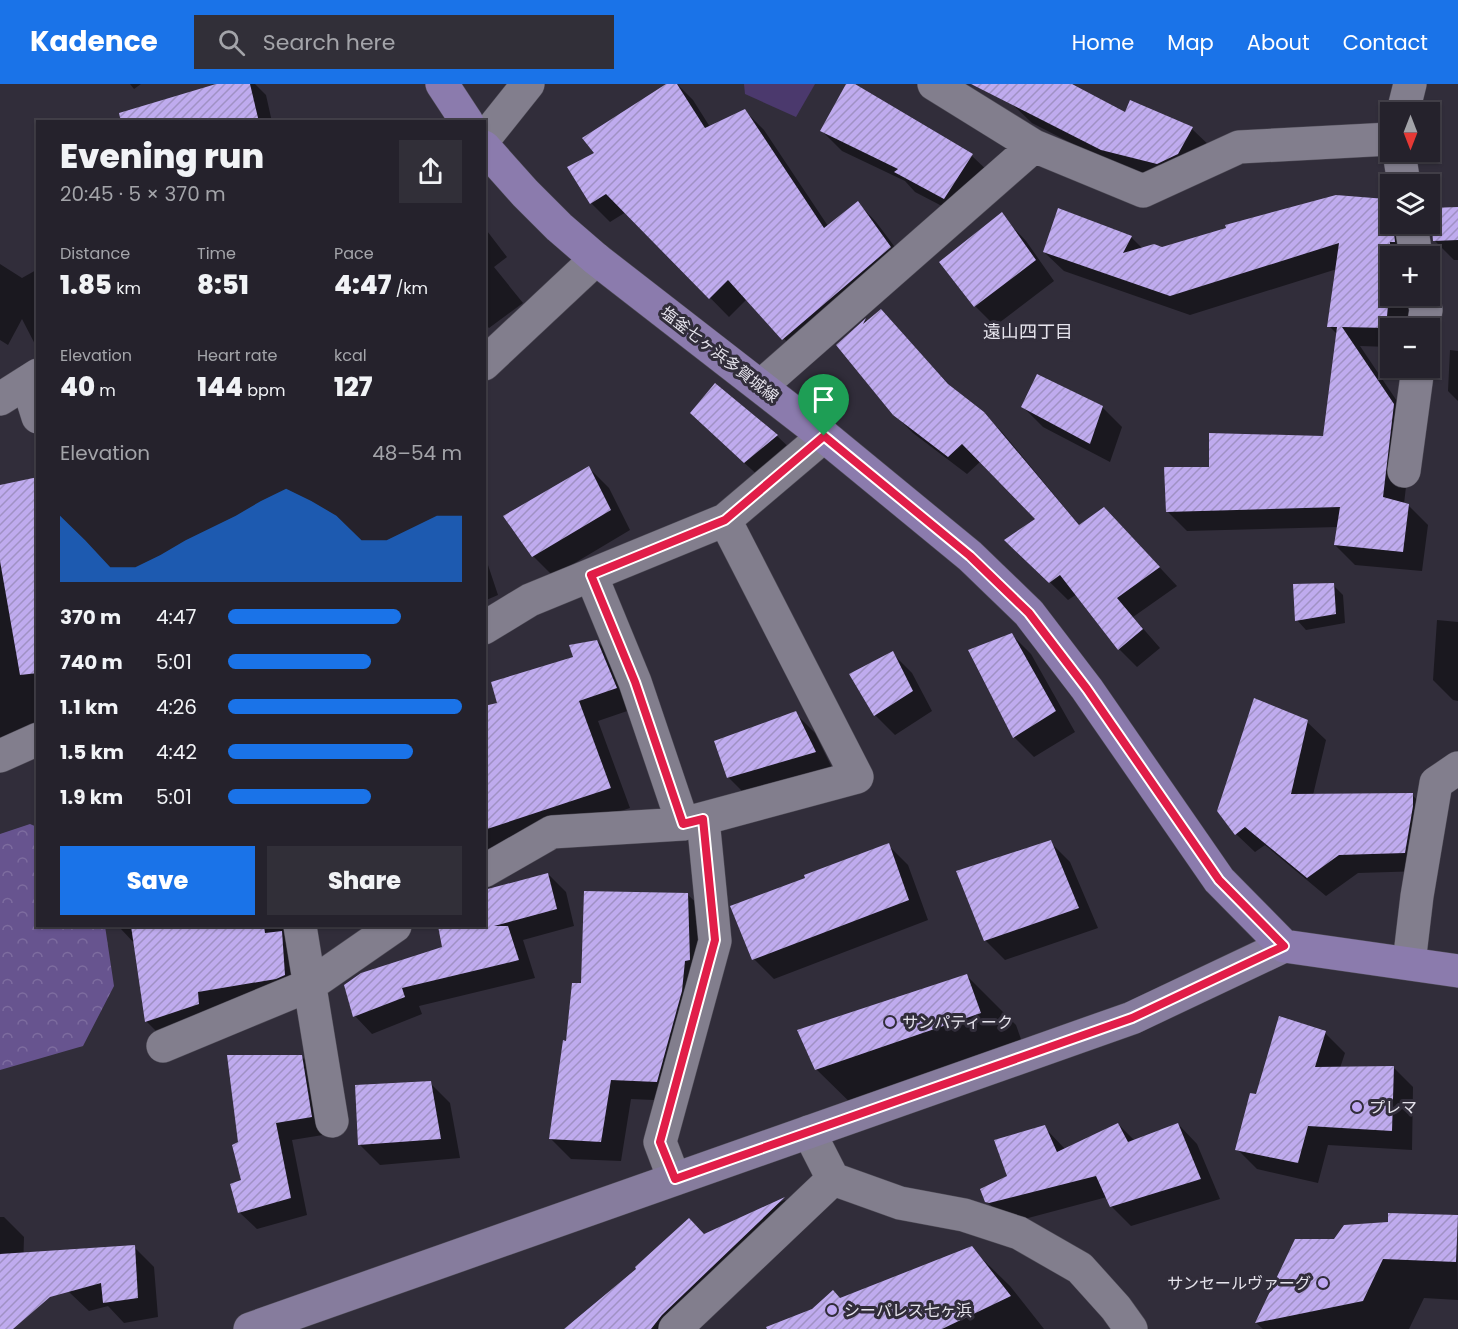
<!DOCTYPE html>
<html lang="en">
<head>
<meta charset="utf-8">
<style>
  :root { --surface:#25222c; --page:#312f38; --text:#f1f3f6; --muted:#a3a4a9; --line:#423f48; --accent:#1a73e8 }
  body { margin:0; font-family:Poppins,"Noto Sans JP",sans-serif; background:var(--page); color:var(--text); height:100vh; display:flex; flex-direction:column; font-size:22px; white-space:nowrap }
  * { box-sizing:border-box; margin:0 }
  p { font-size:20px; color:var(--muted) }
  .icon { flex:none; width:33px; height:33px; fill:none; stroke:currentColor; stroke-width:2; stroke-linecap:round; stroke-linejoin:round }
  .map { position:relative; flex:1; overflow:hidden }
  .details { position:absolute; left:36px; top:36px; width:450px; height:807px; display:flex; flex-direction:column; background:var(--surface); border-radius:0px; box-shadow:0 2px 4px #0004,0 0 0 2px var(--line) }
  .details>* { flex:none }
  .needle { width:39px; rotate:180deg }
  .tools { position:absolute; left:1380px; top:18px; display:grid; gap:12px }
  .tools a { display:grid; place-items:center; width:60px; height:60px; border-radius:0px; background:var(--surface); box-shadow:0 2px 4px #0004,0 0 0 2px var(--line); font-size:30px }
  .pin { position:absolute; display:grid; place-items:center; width:51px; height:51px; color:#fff; margin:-62px -26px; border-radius:50% 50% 50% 0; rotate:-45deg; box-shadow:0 0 6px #0007 }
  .pin .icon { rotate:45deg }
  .round { display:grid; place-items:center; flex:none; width:63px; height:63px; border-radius:0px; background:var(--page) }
  .overview { display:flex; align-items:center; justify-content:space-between; height:102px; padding:0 24px }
  h1 { font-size:33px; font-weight:800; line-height:45px }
  .figures { display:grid; grid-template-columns:repeat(3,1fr); gap:9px; height:102px; padding:6px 24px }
  .figures div { display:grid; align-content:center }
  .figures b { font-size:26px; font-weight:800 }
  .figures small { font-size:16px; font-weight:400 }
  .figures p { font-size:16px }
  .chart { height:168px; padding:12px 24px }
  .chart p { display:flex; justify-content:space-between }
  .chart svg { width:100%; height:108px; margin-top:6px; fill:var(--accent); opacity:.7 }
  .action { display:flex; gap:12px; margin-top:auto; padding:12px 24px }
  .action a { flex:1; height:69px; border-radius:0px; background:var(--accent); color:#fff; font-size:24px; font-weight:800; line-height:69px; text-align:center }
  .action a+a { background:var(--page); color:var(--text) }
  ul { padding:0 24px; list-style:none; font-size:20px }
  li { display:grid; grid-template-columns:96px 72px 1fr; align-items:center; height:45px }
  li i { height:15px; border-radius:8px; background:var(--accent) }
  header { display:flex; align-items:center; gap:36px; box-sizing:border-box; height:84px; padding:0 30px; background:var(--accent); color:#fff }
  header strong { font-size:28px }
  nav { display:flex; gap:33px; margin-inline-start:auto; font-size:21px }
  .search { width:420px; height:54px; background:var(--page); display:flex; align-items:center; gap:15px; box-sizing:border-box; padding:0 21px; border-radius:0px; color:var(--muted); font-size:22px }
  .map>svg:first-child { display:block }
  .forest { fill:url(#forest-crowns) }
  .green { fill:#4b396d }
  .shadow { fill:#0007 }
  .building { fill:url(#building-hatch) }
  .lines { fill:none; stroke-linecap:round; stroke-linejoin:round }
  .street-casing { stroke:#4e4b56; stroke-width:34 }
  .secondary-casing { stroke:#4e4b56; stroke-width:34 }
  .primary-casing { stroke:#4e4b56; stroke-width:34 }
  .street { stroke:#827e8d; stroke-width:33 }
  .secondary { stroke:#867c9d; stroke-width:33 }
  .primary { stroke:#8b7bad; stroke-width:33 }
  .route-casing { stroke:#fff; stroke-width:12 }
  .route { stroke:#e11d48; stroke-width:8 }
  .poi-dot { fill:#bfa8f4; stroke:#312d3a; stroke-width:2 }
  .labels { text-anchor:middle; stroke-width:6; stroke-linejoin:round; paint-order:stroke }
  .street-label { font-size:16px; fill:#e5e3ec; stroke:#312d3a }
  .poi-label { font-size:16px; fill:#e5e3ec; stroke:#312d3a; text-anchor:start }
  .neighbourhood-label { font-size:18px; fill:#e5e3ec; stroke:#312d3a }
</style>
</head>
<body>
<header>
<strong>Kadence</strong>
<div class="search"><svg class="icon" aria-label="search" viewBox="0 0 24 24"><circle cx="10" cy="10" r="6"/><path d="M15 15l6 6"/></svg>Search here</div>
<nav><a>Home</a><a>Map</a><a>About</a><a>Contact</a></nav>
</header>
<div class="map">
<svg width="1458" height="1245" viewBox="0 0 1458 1245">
  <defs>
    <pattern id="forest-crowns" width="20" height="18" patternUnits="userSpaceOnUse" patternTransform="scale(1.5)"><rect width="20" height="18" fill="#67548f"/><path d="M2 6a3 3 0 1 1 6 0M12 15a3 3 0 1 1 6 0" fill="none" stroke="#7d6c9f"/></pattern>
    <pattern id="building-hatch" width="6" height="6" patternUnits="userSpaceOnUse" patternTransform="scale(1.5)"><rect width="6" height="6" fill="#bfabee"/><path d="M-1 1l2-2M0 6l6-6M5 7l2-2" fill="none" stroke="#a091c4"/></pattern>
  </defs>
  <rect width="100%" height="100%" fill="#312d3a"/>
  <path class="forest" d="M30,740L37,743L38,842H105L114,902L83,962L0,986V750Z"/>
  <path class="green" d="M744,0H815L796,33L745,10Z"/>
  <path class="shadow" d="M130,0H141L134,5Z
    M221,0H255L266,11L272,38H177Z
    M669,0H677L693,16L710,43L745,27L764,46L828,142L858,119L876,138L909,182L802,274L747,215L729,233L626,128L610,138L591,119L597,70Z
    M848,0H852L972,72L992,91L965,134L915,108L905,97L842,67L822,47Z
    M1025,0H1069L1126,31L1131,18L1192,45L1212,64L1178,99L1122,85L1032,39L1012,20Z
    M1386,117L1390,122V140H1415L1414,172H1390V212H1410L1407,244H1390V263L1360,262L1413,341L1404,420L1408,421L1428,441L1422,487L1355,481L1335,461L1338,443L1187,447L1167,427L1210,385L1325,353L1337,250L1329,242L1337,185L1190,231L1064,187L1044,168L1059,126L1132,154L1143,165H1162Z
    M1458,124V176H1454L1434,156L1430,125Z
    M1006,136L1026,157L1054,197L995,242L975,222L941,179Z
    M484,143L507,173L494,183L523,219L489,244L484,239Z
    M0,180L22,194L38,185V266L22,235L8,261L0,256Z
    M881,227L954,306L983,329L1002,348L1080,442L1122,443L1177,502L1133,533L1160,564L1137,583L1119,565L1077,510L1068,516L1007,456L1037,435L981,377L967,390L913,349L894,330L838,262L866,236L868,238Z
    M1450,266L1458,267V317L1448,307Z
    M1023,323H1102L1122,343L1110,378L1043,343Z
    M712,349L777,352L797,371L765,398Z
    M589,384L609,404L630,446L553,492L533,472Z
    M38,395V645L0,677V402Z
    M484,469L498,511L484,517Z
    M1333,501L1343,511L1345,539L1306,546L1297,536Z
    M1437,536L1458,538V617L1453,616L1433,596Z
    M1011,550L1031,570L1075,648L1034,673L1014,653Z
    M597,557L617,577L636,624L598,637L630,724L484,772V624L498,620L575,574Z
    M892,569L912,589L932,627L895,651L875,631Z
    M795,629L815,649L834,688L748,713L728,693Z
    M1307,638L1326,656L1313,711H1412L1431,729L1423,787L1358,789L1326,812L1265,761L1255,768L1236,750Z
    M1050,758L1070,778L1098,844L1005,876L985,856Z
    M888,761L908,781L928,836L774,895L754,875L807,795Z
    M548,790L566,808L574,842L523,856L535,894L419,922L422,930L372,950L355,932L444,864L440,842H484Z
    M687,810L708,830L677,1017L631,1015L621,1077L571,1075L551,1055L567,958L582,901Z
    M120,842H300L303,910L165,956L146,937L135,860L121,845Z
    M967,892L1016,941L1029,978L866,1034L816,985Z
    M1325,949L1345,969L1340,984L1393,983L1413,1003L1412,1066L1328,1061L1318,1099L1257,1085L1237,1065L1257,1012Z
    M302,973L319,990L329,1050L292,1056L307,1131L257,1145L239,1128L242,1097L239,1059Z
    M430,999L450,1019L460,1074L380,1081L360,1061Z
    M1118,1040L1135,1057L1178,1040L1197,1060L1220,1115L1131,1142L1111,1122L1107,1113L1009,1139L986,1117L1009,1093L1044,1043L1066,1066Z
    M785,1116L804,1135L688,1245H566L704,1151Z
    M0,1133H4L24,1153L22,1220L0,1222Z
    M1457,1133L1458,1216L1424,1214L1409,1245H1263L1256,1239L1335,1156Z
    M134,1163L154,1183L158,1233L124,1239L108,1222L89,1227L69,1208Z
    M971,1164L1010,1202L1044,1245H792L840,1216Z"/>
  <path class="building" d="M216,0H250L259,38H121L119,29Z
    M666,0H677L705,44L745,25L824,144L858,117L891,163L782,256L728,196L709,215L606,110L590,120L567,83L594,69L582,54Z
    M846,0H855L973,70L944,115L894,88L898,85L820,47Z
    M971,0H1072L1125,28L1130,16L1193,43L1178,70L1157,80L1101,66Z
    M1336,111L1386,115V125H1390V140H1393L1395,158H1390V198L1386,244L1342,243L1394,320L1383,413L1409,420L1403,468L1334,461L1340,423L1166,428L1164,383H1209V349L1323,352L1337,243H1327L1339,159L1170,212L1043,168L1058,124L1132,152L1123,169L1154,160L1162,163L1226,144L1225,141Z
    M1458,123V156L1433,157L1430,124Z
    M1002,128L1036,176L974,223L939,178Z
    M881,225L948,300L984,328L1079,441L1104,423L1160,483L1117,514L1143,545L1118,566L1060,491L1049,499L1004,456L1035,435L962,360L948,373L893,331L836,261L866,234L863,240Z
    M1037,290L1103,322L1090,360L1021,323Z
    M715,299L778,351L744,379L690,329Z
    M589,382L611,426L532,473L503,432Z
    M38,393V589L20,591L0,477V401Z
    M1334,499L1336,530L1295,537L1293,500Z
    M1012,549L1056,627L1013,654L968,566Z
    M597,556L617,604L579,617L611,704L484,746V622L497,619L491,598L573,573L569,561Z
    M893,567L913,607L874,632L849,590Z
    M1254,614L1308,636L1291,710L1413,709V722L1405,769L1339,771L1307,794L1245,743L1235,751L1217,727Z
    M796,627L816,668L727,694L714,657Z
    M1051,756L1079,824L984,857L956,787Z
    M889,759L909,816L752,876L730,822L805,794L804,791Z
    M548,789L557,825L494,842H508L519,876L402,904L405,913L353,933L344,901L361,889L442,863L438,842H484V806Z
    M584,807L688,809L690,876L685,877L682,907L657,998L611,996L601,1058L549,1055L563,956L566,957L572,899H581Z
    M131,842H264L265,849L282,847L285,891L276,895L198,908L199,920L145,938Z
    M967,890L981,929L815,986L797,946Z
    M1279,932L1326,947L1315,983L1394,982L1392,1047L1308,1042L1298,1079L1235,1066L1250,1009L1256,1010Z
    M227,971H302L312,1033L276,1039L291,1114L238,1129L230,1100L241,1096L232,1061L238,1058Z
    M431,997L441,1055L358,1061L355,1001Z
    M1118,1039L1128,1058L1178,1039L1201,1095L1110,1123L1096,1092L989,1119L985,1118L980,1105L1007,1092L994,1056L1045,1041L1057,1068Z
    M785,1113L662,1231L651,1245H564L636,1185L635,1183L689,1134L704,1150Z
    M1388,1129L1458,1131L1456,1178L1383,1175L1363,1217L1255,1239L1295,1155H1334L1344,1141L1388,1138Z
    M135,1161L138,1214L103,1219L101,1199L50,1213L13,1245H0V1170Z
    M972,1162L1011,1212L942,1245H767L766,1243L812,1225L833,1206L840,1214Z"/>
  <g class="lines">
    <g class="street-casing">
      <path id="street" d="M934,0L1034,62L1143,107L1239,63L1390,55
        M1403,28L1410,0
        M484,55L528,0
        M1399,68L1404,100
        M1411,140L1416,172
        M1423,244L1426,226L1423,212
        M484,280L596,175
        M38,291L27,298L38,333
        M762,301L1034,62
        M0,315L27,298
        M1404,387L1418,284
        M591,491L635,598L683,740
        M484,544L530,516L725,436L824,352
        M0,672L38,655
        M484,787L552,748L683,740L857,693L725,436
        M300,842L332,1037
        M1409,879L1417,812L1436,699L1458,684
        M163,962L310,901L395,842
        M809,1048L833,1095L900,1119L964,1131L1019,1149L1080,1184L1116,1224L1131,1245
        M674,1095L660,1058L715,857L703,735
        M675,1245L833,1095"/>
    </g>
    <g class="secondary-casing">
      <path id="secondary" d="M250,1245L1132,934L1284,862"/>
    </g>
    <g class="primary-casing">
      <path id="primary" d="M442,0L467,38
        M484,63L525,109L559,143L596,175L824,352L970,472L1029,529L1087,605L1219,796L1284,862L1458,887"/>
    </g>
    <use href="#street" class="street"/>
    <use href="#secondary" class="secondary"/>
    <use href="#primary" class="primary"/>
  </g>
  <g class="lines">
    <g class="route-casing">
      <path id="route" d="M824,352L970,472L1029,529L1087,605L1219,796L1284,862L1132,934L675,1095L660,1058L715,856L703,735L683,740L635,598L591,491L725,436Z"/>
    </g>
    <use href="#route" class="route"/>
  </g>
  <g class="poi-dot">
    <circle cx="890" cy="938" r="6"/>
    <circle cx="1357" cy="1023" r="6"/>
    <circle cx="1323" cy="1199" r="6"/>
    <circle cx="832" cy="1226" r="6"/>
  </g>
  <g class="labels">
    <g class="street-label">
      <text transform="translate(720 270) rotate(38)" y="6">塩釜七ヶ浜多賀城線</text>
    </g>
    <g class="poi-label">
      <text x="902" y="944">サンパティーク</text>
      <text x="1369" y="1029">プレマ</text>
      <text x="1311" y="1205" text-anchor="end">サンセールヴァーグ</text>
      <text x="844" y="1232">シーパレス七ヶ浜</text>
    </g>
    <g class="neighbourhood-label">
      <text x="1028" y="254">遠山四丁目</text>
    </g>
  </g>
</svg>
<div class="tools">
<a><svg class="needle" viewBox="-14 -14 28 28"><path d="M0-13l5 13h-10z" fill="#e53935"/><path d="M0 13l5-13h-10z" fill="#a3a4a9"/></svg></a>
<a><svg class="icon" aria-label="layers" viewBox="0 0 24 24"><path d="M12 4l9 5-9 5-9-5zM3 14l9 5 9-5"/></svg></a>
<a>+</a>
<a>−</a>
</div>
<div class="pin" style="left:824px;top:352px;background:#1e9e55"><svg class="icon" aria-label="arrive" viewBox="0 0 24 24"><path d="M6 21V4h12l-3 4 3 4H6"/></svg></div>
<section class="details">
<div class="overview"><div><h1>Evening run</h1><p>20:45 · 5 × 370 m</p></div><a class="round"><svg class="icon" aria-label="share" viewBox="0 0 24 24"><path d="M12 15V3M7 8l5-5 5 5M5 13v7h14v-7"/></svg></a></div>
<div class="figures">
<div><p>Distance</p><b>1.85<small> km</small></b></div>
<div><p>Time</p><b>8:51</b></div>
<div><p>Pace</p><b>4:47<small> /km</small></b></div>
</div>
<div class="figures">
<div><p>Elevation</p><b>40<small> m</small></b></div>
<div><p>Heart rate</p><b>144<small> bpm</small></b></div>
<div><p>kcal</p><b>127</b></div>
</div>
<div class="chart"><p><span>Elevation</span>48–54 m</p>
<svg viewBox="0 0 160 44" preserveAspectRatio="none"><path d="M0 44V17L10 27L20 38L30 38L40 33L50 27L60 22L70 17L80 11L90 6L100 11L110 17L120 27L130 27L140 22L150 17L160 17V44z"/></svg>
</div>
<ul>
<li><b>370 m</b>4:47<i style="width:74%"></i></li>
<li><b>740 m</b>5:01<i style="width:61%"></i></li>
<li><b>1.1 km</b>4:26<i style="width:100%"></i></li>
<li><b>1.5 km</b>4:42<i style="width:79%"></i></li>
<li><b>1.9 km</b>5:01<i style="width:61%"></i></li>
</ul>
<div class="action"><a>Save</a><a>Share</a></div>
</section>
</div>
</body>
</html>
